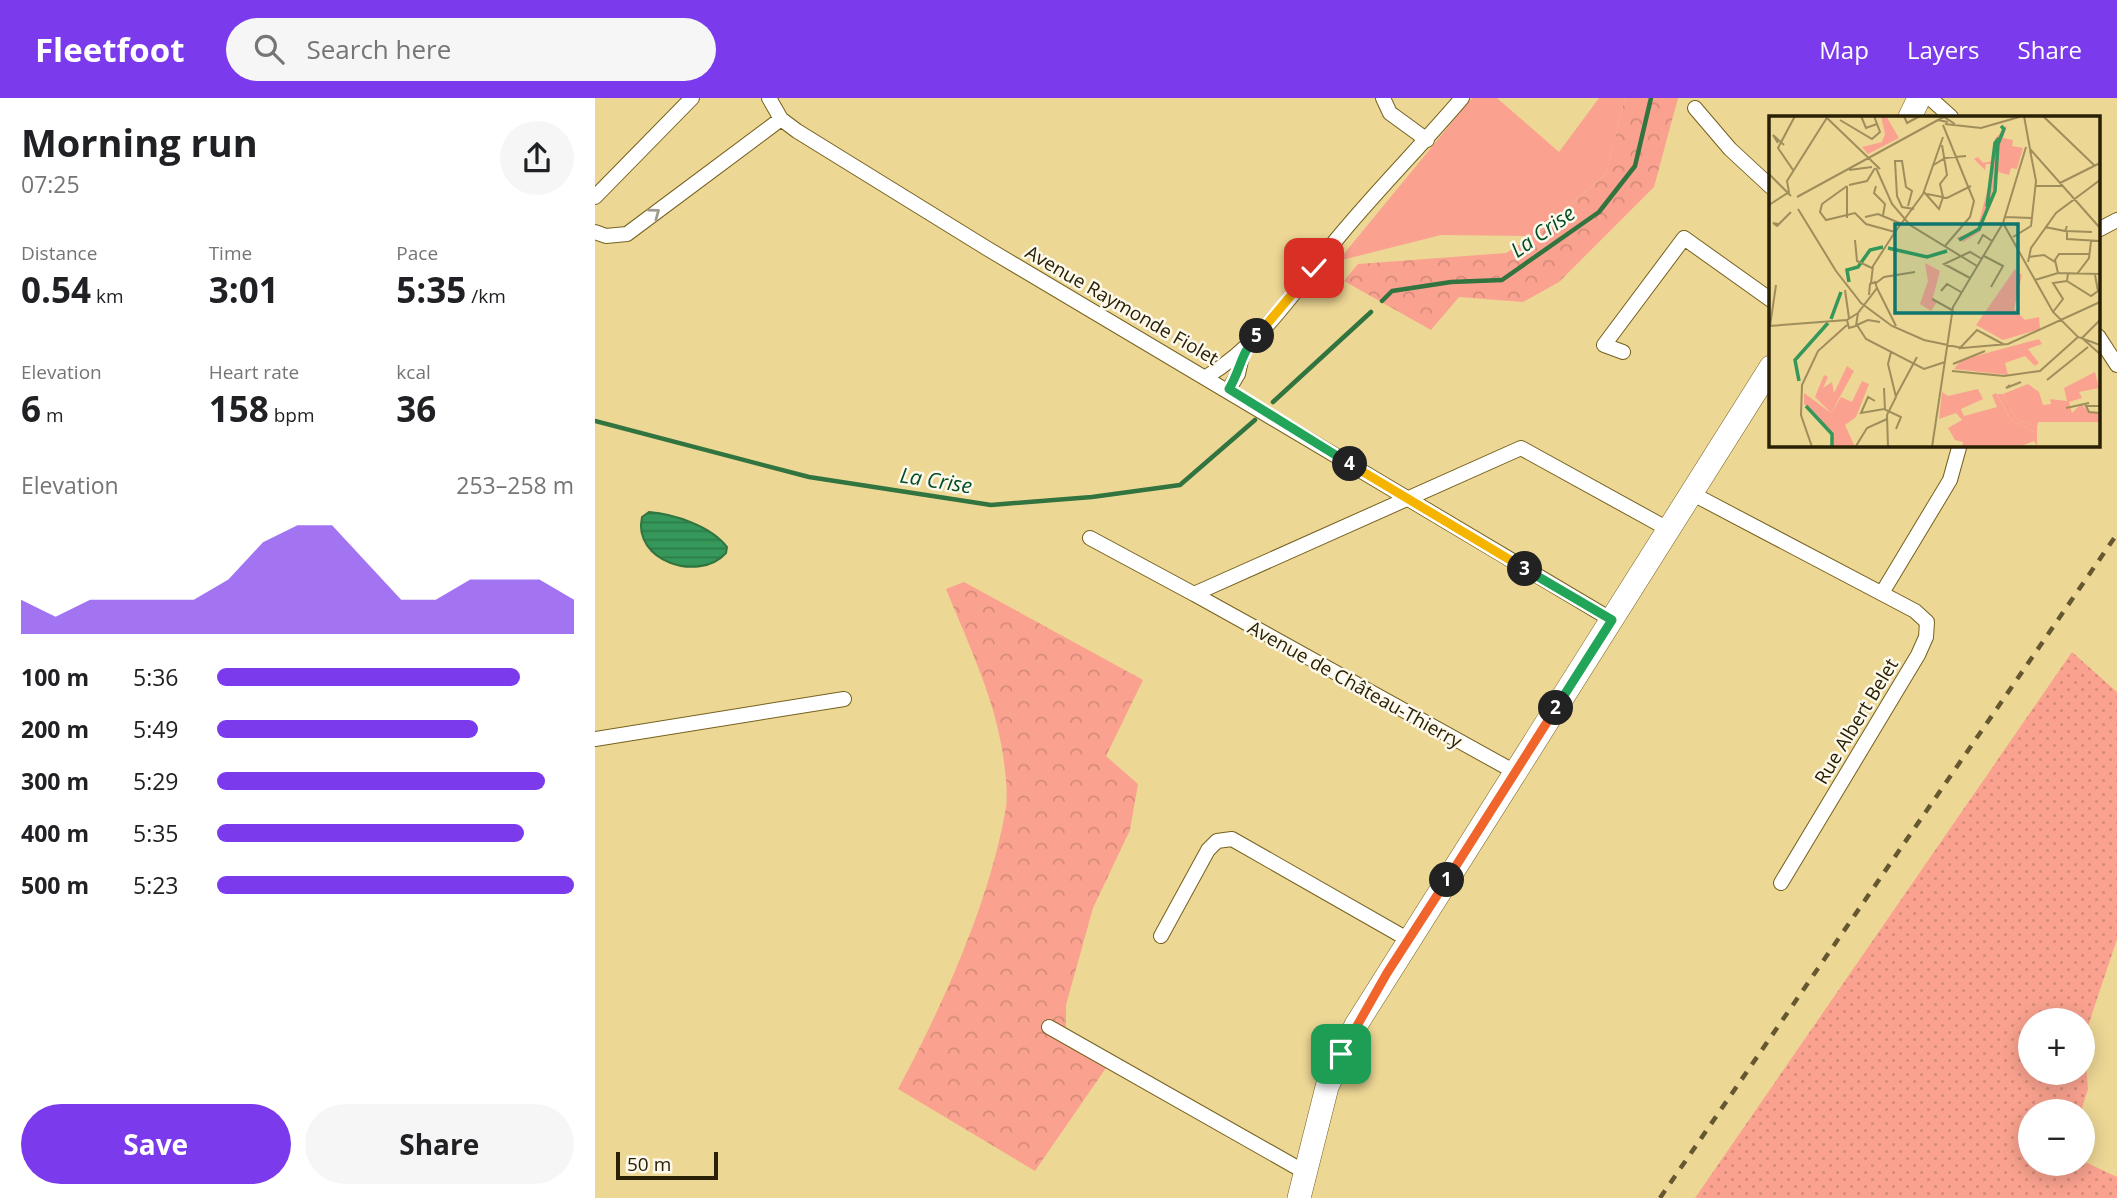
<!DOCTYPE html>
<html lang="en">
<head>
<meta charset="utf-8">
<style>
  :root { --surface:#fff; --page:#f6f6f6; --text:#202124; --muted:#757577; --accent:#7c3aed }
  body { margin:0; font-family:"Open Sans",sans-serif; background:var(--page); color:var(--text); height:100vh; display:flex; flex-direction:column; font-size:26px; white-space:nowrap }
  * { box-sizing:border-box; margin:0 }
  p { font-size:23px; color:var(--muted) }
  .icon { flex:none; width:38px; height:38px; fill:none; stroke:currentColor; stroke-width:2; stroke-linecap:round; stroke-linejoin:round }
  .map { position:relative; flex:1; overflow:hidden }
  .details { display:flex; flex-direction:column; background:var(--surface); width:595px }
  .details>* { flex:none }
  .fabs { position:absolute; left:1423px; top:910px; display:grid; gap:14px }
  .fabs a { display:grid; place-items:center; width:77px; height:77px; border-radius:50%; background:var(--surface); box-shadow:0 4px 18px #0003; font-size:35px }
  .scale { position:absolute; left:21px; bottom:18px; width:102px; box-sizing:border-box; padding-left:7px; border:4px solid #292005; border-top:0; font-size:19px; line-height:24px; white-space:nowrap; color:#292005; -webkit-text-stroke:5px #fdf9ec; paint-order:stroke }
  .pin { position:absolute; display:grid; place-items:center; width:60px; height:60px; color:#fff; margin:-30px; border-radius:14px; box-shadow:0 4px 10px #0006 }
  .km { position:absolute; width:35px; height:35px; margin:-18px; border-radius:50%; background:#222; color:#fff; font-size:19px; line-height:35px; text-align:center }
  .round { display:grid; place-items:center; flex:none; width:74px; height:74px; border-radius:37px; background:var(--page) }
  .summary { display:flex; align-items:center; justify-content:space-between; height:119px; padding:0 21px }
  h1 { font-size:38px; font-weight:700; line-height:52px }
  .stats { display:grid; grid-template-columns:repeat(3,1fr); gap:10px; height:119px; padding:7px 21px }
  .stats div { display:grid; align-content:center }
  .stats b { font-size:35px; font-weight:700 }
  .stats small { font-size:19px; font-weight:400 }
  .stats p { font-size:19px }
  .chart { height:196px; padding:14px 21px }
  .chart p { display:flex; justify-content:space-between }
  .chart svg { width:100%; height:126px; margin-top:7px; fill:var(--accent); opacity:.7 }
  .primary-button { display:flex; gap:14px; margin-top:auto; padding:14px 21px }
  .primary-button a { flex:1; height:80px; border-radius:42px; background:var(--accent); color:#fff; font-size:28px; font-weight:700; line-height:80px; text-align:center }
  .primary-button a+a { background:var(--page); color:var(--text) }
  ul { padding:0 21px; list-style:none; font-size:23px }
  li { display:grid; grid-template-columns:112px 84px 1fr; align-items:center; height:52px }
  li i { height:18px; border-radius:9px; background:var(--accent) }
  header { display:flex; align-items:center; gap:42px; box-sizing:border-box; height:98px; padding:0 35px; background:var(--accent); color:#fff }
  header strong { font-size:33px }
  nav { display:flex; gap:38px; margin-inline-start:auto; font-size:24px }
  .search { width:490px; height:63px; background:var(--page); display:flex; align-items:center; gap:18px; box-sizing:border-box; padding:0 24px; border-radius:38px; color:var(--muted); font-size:26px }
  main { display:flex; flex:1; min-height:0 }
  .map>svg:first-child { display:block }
  .grass { fill:url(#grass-dots); fill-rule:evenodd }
  .forest { fill:url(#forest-crowns) }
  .garden { fill:#faa28f }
  .water { fill:url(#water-rules); stroke:#317440; stroke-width:2 }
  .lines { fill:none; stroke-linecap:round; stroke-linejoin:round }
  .stream { stroke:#317440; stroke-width:4.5 }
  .street-casing { stroke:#75611e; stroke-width:16 }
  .primary-casing { stroke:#75611e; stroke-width:24 }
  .street { stroke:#fff; stroke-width:14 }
  .primary { stroke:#fff; stroke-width:23 }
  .rail { stroke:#655831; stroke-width:4.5; stroke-dasharray:9 9; stroke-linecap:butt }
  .oneway { stroke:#9f9b8e }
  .split-1-casing { stroke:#fff; stroke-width:14 }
  .split-2-casing { stroke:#fff; stroke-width:14 }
  .split-3-casing { stroke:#fff; stroke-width:14 }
  .split-4-casing { stroke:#fff; stroke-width:14 }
  .split-5-casing { stroke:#fff; stroke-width:14 }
  .split-6-casing { stroke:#fff; stroke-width:14 }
  .split-1 { stroke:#f0652b; stroke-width:9 }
  .split-2 { stroke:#f0652b; stroke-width:9 }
  .split-3 { stroke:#22a559; stroke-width:9 }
  .split-4 { stroke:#f5b400; stroke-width:9 }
  .split-5 { stroke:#22a559; stroke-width:9 }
  .split-6 { stroke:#f5b400; stroke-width:9 }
  .labels { text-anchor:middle; stroke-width:5; stroke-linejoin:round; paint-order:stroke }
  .street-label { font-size:19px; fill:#292005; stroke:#fdf9ec }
  .water-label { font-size:21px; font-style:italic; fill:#024f26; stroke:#fdf9ec }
  .inset-river { fill:none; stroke:#35985a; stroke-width:3.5 }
  .inset-road { fill:none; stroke:#9f8e5b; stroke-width:2 }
  .view { fill:#0f766e; fill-opacity:0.15; stroke:#0f766e; stroke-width:3.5 }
  .inset-edge { fill:none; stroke:#292005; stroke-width:3.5 }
</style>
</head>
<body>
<header>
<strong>Fleetfoot</strong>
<div class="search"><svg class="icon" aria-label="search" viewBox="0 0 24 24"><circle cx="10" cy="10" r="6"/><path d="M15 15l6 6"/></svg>Search here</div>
<nav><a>Map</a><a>Layers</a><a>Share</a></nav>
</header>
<main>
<section class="details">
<div class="summary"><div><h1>Morning run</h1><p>07:25</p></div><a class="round"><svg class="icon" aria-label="share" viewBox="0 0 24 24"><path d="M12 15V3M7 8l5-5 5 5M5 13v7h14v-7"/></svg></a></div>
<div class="stats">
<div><p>Distance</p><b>0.54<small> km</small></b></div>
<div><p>Time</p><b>3:01</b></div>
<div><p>Pace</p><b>5:35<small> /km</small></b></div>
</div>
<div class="stats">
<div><p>Elevation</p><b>6<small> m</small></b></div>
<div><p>Heart rate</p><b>158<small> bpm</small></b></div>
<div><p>kcal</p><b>36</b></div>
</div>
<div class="chart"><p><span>Elevation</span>253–258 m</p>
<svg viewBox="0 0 160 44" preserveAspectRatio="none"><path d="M0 44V32L10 38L20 32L30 32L40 32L50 32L60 25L70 12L80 6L90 6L100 19L110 32L120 32L130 25L140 25L150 25L160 32V44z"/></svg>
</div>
<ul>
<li><b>100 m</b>5:36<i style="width:85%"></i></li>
<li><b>200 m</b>5:49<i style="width:73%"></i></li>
<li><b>300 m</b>5:29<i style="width:92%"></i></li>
<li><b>400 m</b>5:35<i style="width:86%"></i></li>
<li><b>500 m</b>5:23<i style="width:100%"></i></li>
</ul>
<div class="primary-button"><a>Save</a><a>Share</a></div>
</section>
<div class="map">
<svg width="1522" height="1100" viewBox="0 0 1522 1100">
  <defs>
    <pattern id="grass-dots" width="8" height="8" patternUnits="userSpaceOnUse" patternTransform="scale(1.75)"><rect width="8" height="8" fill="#faa28f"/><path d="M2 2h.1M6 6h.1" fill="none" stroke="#d68b7a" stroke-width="1.8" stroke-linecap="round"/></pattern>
    <pattern id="forest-crowns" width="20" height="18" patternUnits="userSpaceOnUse" patternTransform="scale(1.75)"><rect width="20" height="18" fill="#faa28f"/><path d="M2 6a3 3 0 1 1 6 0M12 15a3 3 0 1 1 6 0" fill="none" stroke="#d68b7a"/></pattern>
    <pattern id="water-rules" width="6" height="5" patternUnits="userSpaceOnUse" patternTransform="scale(1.75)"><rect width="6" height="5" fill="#35985a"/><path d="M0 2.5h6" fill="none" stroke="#2d7c48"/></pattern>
  </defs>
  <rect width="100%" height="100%" fill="#edd795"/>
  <path class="grass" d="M1477,554L1522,594V841L1494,925L1490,955L1493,991L1486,1013H1435V1066H1488V1063L1522,1079V1100H1100ZM1435,922H1488V975H1435Z"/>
  <path class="forest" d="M1030,0H1083L1059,89L964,184L928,204L864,199L836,232L749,183L763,166L911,155L939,138L1011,76Z
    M369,484L548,582L511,658L543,686L535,732L498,810L471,907V943L513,967L440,1073L303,991C347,909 393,808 410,715C414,697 410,670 407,651C398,596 372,543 351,491Z"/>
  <path class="garden" d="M877,0H902L964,54L1004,0H1030L1011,76L939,138L846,137L743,163Z"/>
  <path class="water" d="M54,414C79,416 116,428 132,449L131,455C104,485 37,463 47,419Z"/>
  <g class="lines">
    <path class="stream" d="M787,203L797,193L856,184L907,182L1004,114L1040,68L1056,0
      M678,304L776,214
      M0,323L214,379L396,407L497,399L585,387L660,322"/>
    <g class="street-casing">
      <path id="street" d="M174,0L186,21L202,33L393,151L1017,522
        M788,0L795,15L832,42
        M1335,0L1356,19
        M1100,10L1135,51L1176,89
        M0,99L97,0
        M1503,132L1522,122
        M0,134L11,138L32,136L186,21
        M1503,238L1522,267
        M1028,254L1009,247L1089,140L1176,202
        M611,279C668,245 704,186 746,136C785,89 828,46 867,0
        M634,291L643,276L648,253
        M1096,395L1320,513L1332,524L1331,539L1323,557L1186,785
        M495,440L599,496
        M1287,495L1355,382L1365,346
        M0,641L249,601
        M920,674L599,496L926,350L1073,431
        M566,838L613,752L622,743L637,741L814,842
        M454,929L708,1073"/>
    </g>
    <g class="primary-casing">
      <path id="primary" d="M1315,19L1324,0
        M704,1100L732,989L761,927L1176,269"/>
    </g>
    <use href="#street" class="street"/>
    <use href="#primary" class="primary"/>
    <path class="rail" d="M1065,1100L1522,436"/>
  </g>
  <defs><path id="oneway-chevron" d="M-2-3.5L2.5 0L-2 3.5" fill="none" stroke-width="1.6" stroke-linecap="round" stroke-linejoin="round" transform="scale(1.75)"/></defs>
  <use class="oneway" href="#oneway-chevron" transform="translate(60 115) rotate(-37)"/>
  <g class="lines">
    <g class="split-1-casing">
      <path id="split-1" d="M746,956L792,875L852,782"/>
    </g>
    <g class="split-2-casing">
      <path id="split-2" d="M852,782L961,610"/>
    </g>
    <g class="split-3-casing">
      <path id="split-3" d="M930,471L1017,522L961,610"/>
    </g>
    <g class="split-4-casing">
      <path id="split-4" d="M755,366L930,471"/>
    </g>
    <g class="split-5-casing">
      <path id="split-5" d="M662,238C645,256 646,271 634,291L755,366"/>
    </g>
    <g class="split-6-casing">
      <path id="split-6" d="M662,238L719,170"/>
    </g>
    <use href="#split-1" class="split-1"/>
    <use href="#split-2" class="split-2"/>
    <use href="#split-3" class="split-3"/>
    <use href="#split-4" class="split-4"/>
    <use href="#split-5" class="split-5"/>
    <use href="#split-6" class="split-6"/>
  </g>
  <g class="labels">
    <g class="street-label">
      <text transform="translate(527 207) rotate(30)" y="7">Avenue Raymonde Fiolet</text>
      <text transform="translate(760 586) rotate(29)" y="7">Avenue de Château-Thierry</text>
      <text transform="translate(1261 623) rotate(-59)" y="7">Rue Albert Belet</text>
    </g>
    <g class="water-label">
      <text transform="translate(948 134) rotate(-35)" y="7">La Crise</text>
      <text transform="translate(341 383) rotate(9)" y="7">La Crise</text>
    </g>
  </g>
  <g transform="translate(1174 18)">
    <rect width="331" height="331" fill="#edd795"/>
    <path d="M234,22L244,24L243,30L254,32L248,53L242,52L240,59L229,56L233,47L227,48V27ZM246,153L253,159L245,193L256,204L270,201L271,213L234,224L207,209ZM270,223L273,228L259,233L270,247L266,250L256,240L236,247L239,259L185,253L192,244ZM93,265L100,268L87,301L76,309L86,331H64V318L35,288V277L62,297L72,281L83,286ZM228,278H234L247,303L268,311V317L242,304Z" fill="#faa28f"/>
    <path d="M112,0H117L130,22L99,38L93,31L113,26L116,18ZM238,9L234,22L227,27V47H234V53H230L212,115L194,126L187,122L208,114L223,56V48H217L216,54L205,43L209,41L214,47L223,45L226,23ZM156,147L171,155L164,181L168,186L162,195L151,188L159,165ZM78,250L85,255L62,297L46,281L55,259L59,261L54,272L63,266L65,277ZM326,256L330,272L310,276L313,282L300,286L303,297L312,288L320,296H331V306H269L268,311L247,303L234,278L259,268L270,276L274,289L282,288L281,283L298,285L295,272ZM209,273L214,283L192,293L195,300L228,291L223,279L227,277L242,304L268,317V330L265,325L250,331H193L194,326L186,324L179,312L193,304L187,297L170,303L173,276L179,280Z" fill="#faa28f"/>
    <path class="inset-river" d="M218,91L226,27L230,22M190,124L210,113L226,75L229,28L235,13L232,10M119,132L158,141L178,135M80,166L78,154L89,151L101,134L114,131M62,203L72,176M30,265L26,244L59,207M37,290L63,318V331"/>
    <path class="inset-road" d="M92,0L97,12L108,8M135,0L138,7L151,0M255,0L261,33L331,112M274,0L326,50M58,2L111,53M71,4L103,23L111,16L105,0M179,6L169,4L175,1L186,8M176,8L212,12L250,1M174,9L205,85L201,101L176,130M9,27L4,19L15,29M163,50L176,42L197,40M107,52L123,88L141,109L208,150M24,54L9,32L26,0M80,54L103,51M0,58L22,80M291,67L331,47M80,69L98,65L106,52M78,70L53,88L51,96L57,104L86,97L97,108L126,116M107,70L105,77L116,88L114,99M267,70H293M155,76L170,93L174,81L171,68L178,59L173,29M158,78L178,82L202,70M28,81L169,4M0,89L20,76L18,65L59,0M139,90L143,75L137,71L133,45H126L128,80L133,91L145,93M29,93L67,155L92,187L123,210L155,224L193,232L239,228L331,186M96,101L109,98L133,108M236,101L263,102M78,102V70M234,107L284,196L309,221L331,229M9,108L4,107L8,110L22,96M276,111L296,115L298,110M297,115L323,116M298,115V123L331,125M126,116L154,78L174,21M244,121L262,110L267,65L261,34M86,124L88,145L103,152M209,128L214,119L223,125M215,140L234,150L222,171M260,141L275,139L286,146M259,146L262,132L287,97L331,64M289,157L286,144L290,138H321M299,157L298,165L322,180L329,175L326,159M308,158L320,142L322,125M201,162L175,148L201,136L213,143M266,164L289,157L331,158M102,167L104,150L126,116M107,167L115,161L146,156M108,172L127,210M76,174L80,202M172,175L178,168L192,176M163,183L183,194M284,196L294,183L284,167L298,165M89,197L78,204L80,212L87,210L89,197L108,172L106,166L101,168L100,179M88,209L97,223L155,253L176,246M88,209L99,204L111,206M0,210L78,204M1,210L7,169M313,222L331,204M313,222L331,238M190,233L208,214L234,228M184,248L216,235M183,255L235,260L271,255L309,221M278,264L319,231M241,269L237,272L252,266M115,272L116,294M127,280L148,241M106,285L99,281L92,297L115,293L132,301L127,313M331,290H317L320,296L331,297M297,292L320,287M87,330L98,312L118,303M43,331L32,299L33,269L49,235L78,209M119,331L118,299L127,281L119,248L122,236M163,331L184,191L234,107L257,31"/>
    <path class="view" d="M126,108H249V197H126Z"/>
    <rect width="331" height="331" class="inset-edge"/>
  </g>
</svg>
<div class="fabs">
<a>+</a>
<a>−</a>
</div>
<div class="scale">50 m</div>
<div class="pin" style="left:746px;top:956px;background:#1e9e55"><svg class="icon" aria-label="arrive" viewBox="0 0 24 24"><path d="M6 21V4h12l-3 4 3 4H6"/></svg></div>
<div class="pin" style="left:719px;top:170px;background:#d93025"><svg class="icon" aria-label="check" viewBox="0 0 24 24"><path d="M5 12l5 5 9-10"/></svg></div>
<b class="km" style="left:852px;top:782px">1</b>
<b class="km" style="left:961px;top:610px">2</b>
<b class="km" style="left:930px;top:471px">3</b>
<b class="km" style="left:755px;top:366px">4</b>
<b class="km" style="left:662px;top:238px">5</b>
</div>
</main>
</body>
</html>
